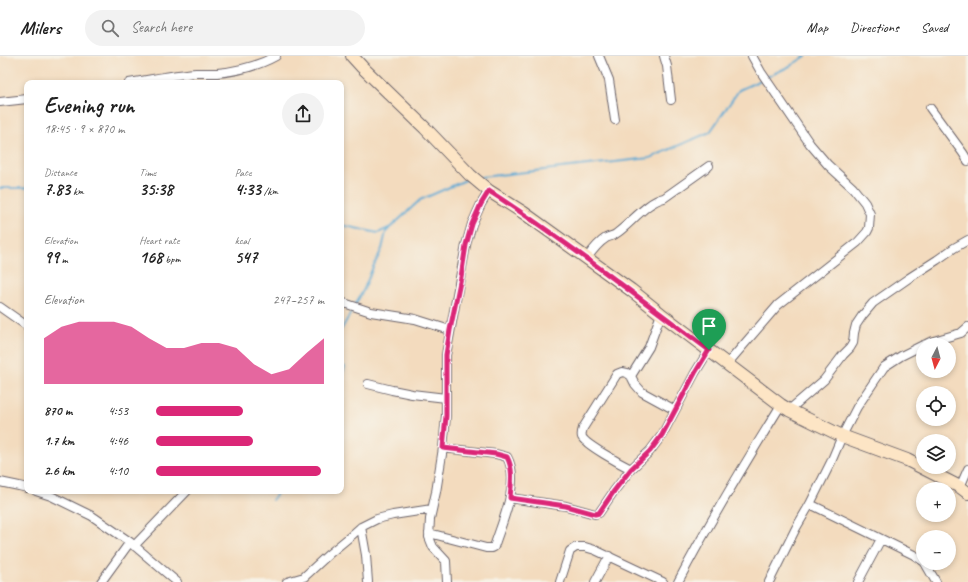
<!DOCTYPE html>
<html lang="en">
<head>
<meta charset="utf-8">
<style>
  :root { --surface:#fff; --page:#f2f2f2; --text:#222; --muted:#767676; --line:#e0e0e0; --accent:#db2777 }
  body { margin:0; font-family:Caveat,sans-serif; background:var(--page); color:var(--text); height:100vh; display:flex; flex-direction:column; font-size:15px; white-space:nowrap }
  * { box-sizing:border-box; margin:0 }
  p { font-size:13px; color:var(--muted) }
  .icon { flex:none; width:22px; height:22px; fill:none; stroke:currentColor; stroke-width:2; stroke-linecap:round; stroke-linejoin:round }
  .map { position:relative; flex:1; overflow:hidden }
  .sheet { position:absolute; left:24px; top:24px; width:320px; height:414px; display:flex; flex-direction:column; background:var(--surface); border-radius:8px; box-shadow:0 2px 6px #0003 }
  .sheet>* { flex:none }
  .needle { width:26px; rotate:186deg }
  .buttons { position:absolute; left:916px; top:282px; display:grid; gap:8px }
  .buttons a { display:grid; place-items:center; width:40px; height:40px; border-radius:50%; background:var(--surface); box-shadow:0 2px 6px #0003; font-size:20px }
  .pin { position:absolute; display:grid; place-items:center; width:34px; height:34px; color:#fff; margin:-41px -17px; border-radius:50% 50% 50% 0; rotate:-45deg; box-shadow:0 0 4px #0007 }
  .pin .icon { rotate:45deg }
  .round { display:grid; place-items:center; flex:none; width:42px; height:42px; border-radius:21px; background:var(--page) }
  .head { display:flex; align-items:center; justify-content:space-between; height:68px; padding:0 20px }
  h1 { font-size:22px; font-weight:700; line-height:30px }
  .figures { display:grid; grid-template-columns:repeat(3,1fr); gap:6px; height:68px; padding:4px 20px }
  .figures div { display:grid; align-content:center }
  .figures b { font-size:17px; font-weight:700 }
  .figures small { font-size:11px; font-weight:400 }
  .figures p { font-size:11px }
  .chart { height:112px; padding:8px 20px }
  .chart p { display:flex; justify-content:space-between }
  .chart svg { width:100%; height:72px; margin-top:4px; fill:var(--accent); opacity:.7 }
  ul { padding:0 20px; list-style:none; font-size:13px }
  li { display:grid; grid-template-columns:64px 48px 1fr; align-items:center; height:30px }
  li i { height:10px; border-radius:5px; background:var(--accent) }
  header { display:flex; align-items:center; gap:24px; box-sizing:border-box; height:56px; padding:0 20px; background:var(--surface); border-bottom:1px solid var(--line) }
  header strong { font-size:19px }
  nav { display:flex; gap:22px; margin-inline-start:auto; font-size:14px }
  .search { width:280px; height:36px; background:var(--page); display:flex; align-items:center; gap:10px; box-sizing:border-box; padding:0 14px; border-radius:22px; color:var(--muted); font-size:15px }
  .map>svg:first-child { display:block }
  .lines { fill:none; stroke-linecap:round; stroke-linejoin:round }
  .stream { stroke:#59a8d3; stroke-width:2 }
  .street-casing { stroke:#6b6369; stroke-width:10 }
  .secondary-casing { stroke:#6b6369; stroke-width:14 }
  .street { stroke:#fff; stroke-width:8 }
  .secondary { stroke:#fde5c5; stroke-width:12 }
  .route-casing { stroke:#fff; stroke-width:8 }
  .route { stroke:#db2777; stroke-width:5 }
</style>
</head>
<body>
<header>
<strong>Milers</strong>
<div class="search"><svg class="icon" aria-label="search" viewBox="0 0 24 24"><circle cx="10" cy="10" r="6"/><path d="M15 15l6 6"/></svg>Search here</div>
<nav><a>Map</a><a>Directions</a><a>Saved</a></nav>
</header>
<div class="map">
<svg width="968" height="526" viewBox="0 0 968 526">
  <rect width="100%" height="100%" fill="#f7f3e8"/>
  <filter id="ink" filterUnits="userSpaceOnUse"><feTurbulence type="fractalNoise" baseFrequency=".025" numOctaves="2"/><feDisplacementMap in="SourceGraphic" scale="8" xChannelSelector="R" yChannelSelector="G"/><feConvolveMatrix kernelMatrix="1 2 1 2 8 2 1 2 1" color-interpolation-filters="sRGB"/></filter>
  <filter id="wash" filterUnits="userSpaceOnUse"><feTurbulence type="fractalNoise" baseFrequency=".012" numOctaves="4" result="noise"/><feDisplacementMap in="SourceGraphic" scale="16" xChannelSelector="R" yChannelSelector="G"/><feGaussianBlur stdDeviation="0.9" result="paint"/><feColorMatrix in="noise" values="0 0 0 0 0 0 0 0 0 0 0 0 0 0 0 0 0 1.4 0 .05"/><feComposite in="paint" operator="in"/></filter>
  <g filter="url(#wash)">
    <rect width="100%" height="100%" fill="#f3dbbe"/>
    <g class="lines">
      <path class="stream" d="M767,21L790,10L806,0
        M481,121L650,102L710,76L739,34L763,23
        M0,132H27
        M341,169L378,177L391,171L420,144L468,123
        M355,249L364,233L373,211L382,193L386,176L389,173
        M341,274L353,253
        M341,309L345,311L341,322
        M272,444L279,435"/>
    </g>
  </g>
  <g filter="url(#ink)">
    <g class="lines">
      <g class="street-casing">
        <path id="street" d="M599,0L609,24L615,64
          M664,0L667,10L671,44
          M129,27C151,23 173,19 196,17C203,17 210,17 217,17C238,15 258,10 276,0
          M0,46L27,43
          M930,52L963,97L968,105
          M587,202C592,195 598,187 606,182C610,180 614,180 617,177C631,167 648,145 664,142L709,110
          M341,246L371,256L415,263L450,274
          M0,251L27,270
          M924,289L930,286L961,277L968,271
          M728,307L778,249L858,186L867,176L869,172L870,158L865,147L853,132L828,109L810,88L761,16L752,0
          M631,320L649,291L661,258
          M368,328L392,334L412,338L446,342
          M789,354L824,324L843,299L850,292L853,287L854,277L856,269L862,260L873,247L909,222L937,204L954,192L968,184
          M631,413C621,408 586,389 582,381C581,378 582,375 583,372L617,318L622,316L627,317L631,320L635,328L642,336L675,354
          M0,426L19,430L27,432
          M960,431L968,413
          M36,435L51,440L92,460L130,486L177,526
          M510,442L566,450L595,458L599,457L614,435L631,413L650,395L662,379L695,317L709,294
          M810,448L914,499L923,505
          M361,471L366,499L368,526
          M429,477L486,492H492L494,491C502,466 521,426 507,401L496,398L443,392
          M134,490L187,435
          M925,507L936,526
          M101,526L130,486
          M287,526L304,521L329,498L352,479L361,471L377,463L393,459L432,453
          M447,526L446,505L433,491L429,481L430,463L436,436L443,392L446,360V299L466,189L472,168L481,148L489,135
          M560,526L570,495L576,491H585L595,494L663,526
          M595,526L609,500
          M678,526C710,465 745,407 781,349
          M769,526L796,472L810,448L831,406L842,380L857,351L884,311L901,300L923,289
          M858,526L881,483"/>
      </g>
      <g class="secondary-casing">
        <path id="secondary" d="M352,0L362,11L425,72L470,119L489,135L524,157L631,234L661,258L781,349L789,354L842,380L907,404L960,431L968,437"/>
      </g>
      <use href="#street" class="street"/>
      <use href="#secondary" class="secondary"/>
    </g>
  </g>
  <g class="lines" filter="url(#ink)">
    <g class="route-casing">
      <path id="route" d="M489,135C565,184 636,240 709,294L695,317L662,379L650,395L631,413L614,435L599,457L595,458L566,450L510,442C511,428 514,414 507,401L496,398L443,392L446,360V299L450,274L461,221L466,189L472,168L481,148Z"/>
    </g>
    <use href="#route" class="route"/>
  </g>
</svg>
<div class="buttons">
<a><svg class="needle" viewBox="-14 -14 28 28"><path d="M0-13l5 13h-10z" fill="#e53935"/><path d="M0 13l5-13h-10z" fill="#767676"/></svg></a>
<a><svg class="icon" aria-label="locate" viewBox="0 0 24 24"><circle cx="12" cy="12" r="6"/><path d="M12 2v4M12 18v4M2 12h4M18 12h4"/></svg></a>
<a><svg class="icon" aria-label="layers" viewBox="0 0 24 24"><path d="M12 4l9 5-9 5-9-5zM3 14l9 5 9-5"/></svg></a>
<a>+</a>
<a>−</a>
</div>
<div class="pin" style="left:709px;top:294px;background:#1e9e55"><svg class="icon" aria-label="arrive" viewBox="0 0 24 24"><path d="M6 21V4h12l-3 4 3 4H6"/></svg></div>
<section class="sheet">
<div class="head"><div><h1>Evening run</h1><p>18:45 · 9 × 870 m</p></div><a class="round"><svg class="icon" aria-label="share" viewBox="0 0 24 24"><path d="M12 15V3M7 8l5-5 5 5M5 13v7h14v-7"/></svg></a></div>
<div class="figures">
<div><p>Distance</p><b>7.83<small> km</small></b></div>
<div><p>Time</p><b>35:38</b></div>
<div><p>Pace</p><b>4:33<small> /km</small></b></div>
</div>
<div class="figures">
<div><p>Elevation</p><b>99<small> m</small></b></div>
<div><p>Heart rate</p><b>168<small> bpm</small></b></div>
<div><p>kcal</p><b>547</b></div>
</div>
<div class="chart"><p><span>Elevation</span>247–257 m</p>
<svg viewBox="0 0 160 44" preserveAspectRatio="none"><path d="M0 44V16L10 9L20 6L30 6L40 6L50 9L60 16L70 22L80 22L90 19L100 19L110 22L120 32L130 38L140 35L150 25L160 16V44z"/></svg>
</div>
<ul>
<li><b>870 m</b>4:53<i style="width:52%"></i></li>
<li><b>1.7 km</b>4:46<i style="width:58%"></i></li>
<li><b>2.6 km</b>4:10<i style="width:98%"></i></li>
</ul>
</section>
</div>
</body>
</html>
